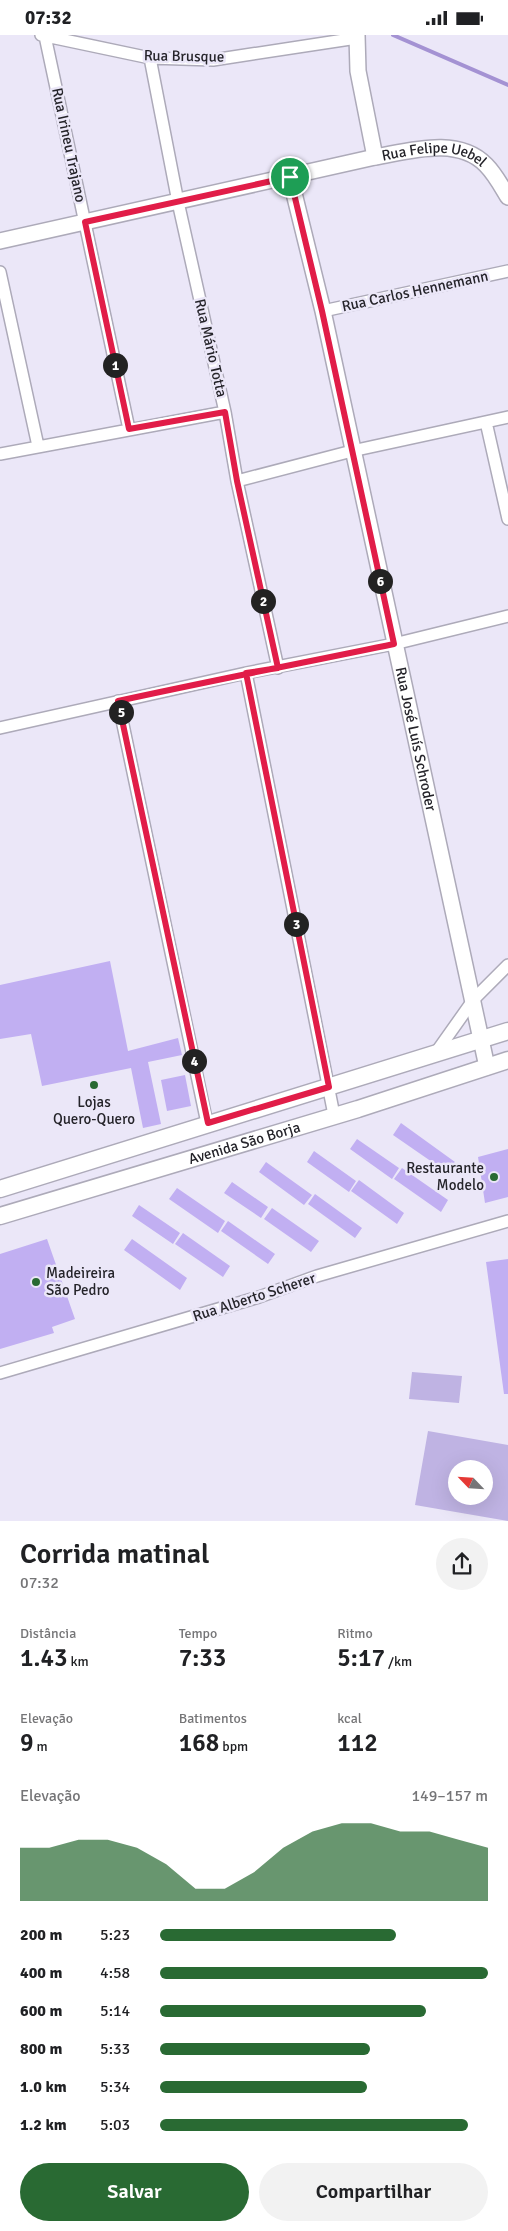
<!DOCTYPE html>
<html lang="pt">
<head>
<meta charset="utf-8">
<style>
  :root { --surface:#fff; --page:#f2f2f2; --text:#202124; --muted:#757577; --accent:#296a33 }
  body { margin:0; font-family:Signika,sans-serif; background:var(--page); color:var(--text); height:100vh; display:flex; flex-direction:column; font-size:19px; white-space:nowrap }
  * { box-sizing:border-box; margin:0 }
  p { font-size:16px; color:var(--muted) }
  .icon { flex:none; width:28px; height:28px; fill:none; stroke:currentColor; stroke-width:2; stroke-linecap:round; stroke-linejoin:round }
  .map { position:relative; height:1486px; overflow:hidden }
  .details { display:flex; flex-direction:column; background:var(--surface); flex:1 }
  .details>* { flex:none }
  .needle { width:32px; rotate:295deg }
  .tools { position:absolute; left:448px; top:1425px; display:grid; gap:10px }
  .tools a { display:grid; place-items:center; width:45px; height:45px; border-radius:50%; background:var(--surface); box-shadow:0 5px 20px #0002; font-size:25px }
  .pin { position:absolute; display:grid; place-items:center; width:42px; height:42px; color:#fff; margin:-21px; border:2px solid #fff; border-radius:50%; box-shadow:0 1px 5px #0007 }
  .km { position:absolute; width:25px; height:25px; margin:-12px; border-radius:50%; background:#222; color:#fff; font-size:14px; line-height:25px; text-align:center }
  .round { display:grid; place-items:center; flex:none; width:52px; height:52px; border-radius:26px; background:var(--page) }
  .head { display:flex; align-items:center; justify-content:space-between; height:85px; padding:0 20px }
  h1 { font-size:28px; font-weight:600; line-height:38px }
  .stats { display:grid; grid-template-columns:repeat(3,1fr); gap:8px; height:85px; padding:5px 20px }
  .stats div { display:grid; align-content:center }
  .stats b { font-size:25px; font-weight:600 }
  .stats small { font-size:14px; font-weight:400 }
  .stats p { font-size:14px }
  .chart { height:140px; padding:10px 20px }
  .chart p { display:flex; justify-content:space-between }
  .chart svg { width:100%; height:90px; margin-top:5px; fill:var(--accent); opacity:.7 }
  .primary-button { display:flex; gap:10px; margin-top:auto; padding:10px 20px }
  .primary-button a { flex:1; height:58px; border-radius:30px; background:var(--accent); color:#fff; font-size:20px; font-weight:600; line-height:58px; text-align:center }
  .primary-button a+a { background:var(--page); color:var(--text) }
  ul { padding:0 20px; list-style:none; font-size:16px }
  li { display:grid; grid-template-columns:80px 60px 1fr; align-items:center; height:38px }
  li i { height:12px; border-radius:6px; background:var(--accent) }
  .status { display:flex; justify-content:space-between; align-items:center; height:35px; padding:0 25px; background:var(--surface); direction:ltr }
  .status svg { height:14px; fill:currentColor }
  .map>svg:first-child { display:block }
  .green { fill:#bfb3e3; fill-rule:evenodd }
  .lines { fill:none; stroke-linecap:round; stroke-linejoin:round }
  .stream { stroke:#a492d3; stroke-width:4 }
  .building { fill:#c1aff2 }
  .minor-casing { stroke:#adaab9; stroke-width:14 }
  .tertiary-casing { stroke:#adaab9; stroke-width:18 }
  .secondary-casing { stroke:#adaab9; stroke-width:19 }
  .minor { stroke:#fff; stroke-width:11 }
  .tertiary { stroke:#fff; stroke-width:15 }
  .secondary { stroke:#fff; stroke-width:16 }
  .route-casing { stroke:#fff; stroke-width:10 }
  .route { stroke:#e11d48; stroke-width:6 }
  .poi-dot { fill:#296a33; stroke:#ebe7f8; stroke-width:2 }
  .labels { text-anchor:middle; stroke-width:5; stroke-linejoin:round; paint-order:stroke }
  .street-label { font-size:15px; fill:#25242a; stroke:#ebe7f8 }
  .poi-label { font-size:15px; fill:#25242a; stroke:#ebe7f8 }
</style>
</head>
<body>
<div class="status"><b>07:32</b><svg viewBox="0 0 49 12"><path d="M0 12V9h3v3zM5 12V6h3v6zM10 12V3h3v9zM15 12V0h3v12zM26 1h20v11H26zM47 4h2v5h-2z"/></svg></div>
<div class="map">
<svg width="508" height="1486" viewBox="0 0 508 1486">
  <rect width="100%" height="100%" fill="#ebe7f8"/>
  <path class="green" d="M412,1337L462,1341L459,1368L409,1364Z
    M428,1396L508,1410V1486L415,1470ZM456,1434H484V1461H456Z"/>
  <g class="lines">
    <path class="stream" d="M393,0L508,50"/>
  </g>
  <path class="building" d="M110,926L128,1016L178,1003L182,1020L148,1027L161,1089L143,1093L131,1033L42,1051L31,999L0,1004V950Z
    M185,1040L191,1071L167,1076L161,1045Z
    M401,1088L455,1127L448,1138L393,1100Z
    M357,1104L399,1133L392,1144L350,1114Z
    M508,1114V1162L485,1168L478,1122Z
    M314,1116L356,1146L349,1157L307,1127Z
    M266,1127L312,1160L304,1170L259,1137Z
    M402,1133L448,1165L441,1177L394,1144Z
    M359,1145L404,1178L397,1189L351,1156Z
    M232,1147L268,1172L261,1183L224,1158Z
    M177,1153L225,1186L218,1198L169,1164Z
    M315,1159L362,1193L355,1203L308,1169Z
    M139,1170L180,1198L173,1209L132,1181Z
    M272,1173L319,1206L311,1217L264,1184Z
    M228,1186L275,1219L268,1229L221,1196Z
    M183,1198L230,1231L223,1242L175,1209Z
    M47,1204L75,1284L52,1292L54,1298L0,1314V1219Z
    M132,1204L187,1243L180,1255L124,1215Z
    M508,1224V1359H504L486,1227Z"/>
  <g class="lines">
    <g class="minor-casing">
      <path id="minor" d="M41,0L150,23L213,25L357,3
        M45,1L129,394
        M150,23L178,167L225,377L237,446L278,633
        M0,237L38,411
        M323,276L508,236
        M486,387L508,484
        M0,419L225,377
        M237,446L352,416L508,382
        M246,638L334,1080
        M118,666L207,1088
        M0,693L246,638L394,609L508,581
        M435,1019L474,964L508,930
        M0,1338L259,1262L317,1241L508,1186"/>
    </g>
    <g class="tertiary-casing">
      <g id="tertiary">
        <path d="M357,0L358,36L375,122"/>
        <path id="s1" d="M290,142L323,276L487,1032"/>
        <path id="s2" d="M0,206L375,122C410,116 458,101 486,130C495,139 502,152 508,162"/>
      </g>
    </g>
    <g class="secondary-casing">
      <g id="secondary">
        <path d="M0,1154L508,996"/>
        <path id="s3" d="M0,1181L358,1074L508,1025"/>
      </g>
    </g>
    <use href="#minor" class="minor"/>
    <use href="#tertiary" class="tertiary"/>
    <use href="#secondary" class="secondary"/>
  </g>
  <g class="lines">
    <g class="route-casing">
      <path id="route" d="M290,142L85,187L129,394L225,377L237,446L278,633L246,638L329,1052L208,1088L118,666C210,646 302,628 394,609L322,276L290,142"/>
    </g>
    <use href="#route" class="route"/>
  </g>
  <g class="poi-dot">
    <circle cx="94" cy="1050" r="5"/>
    <circle cx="494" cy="1142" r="5"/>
    <circle cx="36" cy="1247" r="5"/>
  </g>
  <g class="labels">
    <g class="street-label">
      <text transform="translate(184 21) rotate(1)" y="5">Rua Brusque</text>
      <text transform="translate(69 110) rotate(78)" y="5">Rua Irineu Trajano</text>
      <text dy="5" stroke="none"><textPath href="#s2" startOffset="445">Rua Felipe Uebel</textPath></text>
      <text transform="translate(415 256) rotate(-12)" y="5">Rua Carlos Hennemann</text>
      <text transform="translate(211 313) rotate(77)" y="5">Rua Mário Totta</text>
      <text dy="5" stroke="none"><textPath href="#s1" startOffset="576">Rua José Luís Schroder</textPath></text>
      <text dy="5" stroke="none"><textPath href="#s3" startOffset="255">Avenida São Borja</textPath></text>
      <text transform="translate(254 1262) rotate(-18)" y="5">Rua Alberto Scherer</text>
    </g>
    <g class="poi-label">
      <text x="94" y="1072">Lojas<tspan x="94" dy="17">Quero-Quero</tspan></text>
      <text x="484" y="1138" text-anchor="end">Restaurante<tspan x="484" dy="17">Modelo</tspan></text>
      <text x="46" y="1243" text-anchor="start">Madeireira<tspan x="46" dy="17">São Pedro</tspan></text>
    </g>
  </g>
</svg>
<div class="tools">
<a><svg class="needle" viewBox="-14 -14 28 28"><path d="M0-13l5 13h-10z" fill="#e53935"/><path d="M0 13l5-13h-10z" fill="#757577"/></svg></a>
</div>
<div class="pin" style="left:290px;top:142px;background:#1e9e55"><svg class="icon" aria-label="arrive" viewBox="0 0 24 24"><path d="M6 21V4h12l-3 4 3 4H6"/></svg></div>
<b class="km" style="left:115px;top:330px">1</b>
<b class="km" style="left:263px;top:566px">2</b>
<b class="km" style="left:296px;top:889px">3</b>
<b class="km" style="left:194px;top:1026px">4</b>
<b class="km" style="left:121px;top:677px">5</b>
<b class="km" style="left:380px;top:546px">6</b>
</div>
<section class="details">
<div class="head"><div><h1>Corrida matinal</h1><p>07:32</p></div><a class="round"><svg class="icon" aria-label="share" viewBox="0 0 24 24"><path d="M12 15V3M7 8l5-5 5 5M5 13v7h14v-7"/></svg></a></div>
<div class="stats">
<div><p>Distância</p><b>1.43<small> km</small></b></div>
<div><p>Tempo</p><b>7:33</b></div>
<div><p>Ritmo</p><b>5:17<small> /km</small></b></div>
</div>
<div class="stats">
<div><p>Elevação</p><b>9<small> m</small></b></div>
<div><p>Batimentos</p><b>168<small> bpm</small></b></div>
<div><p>kcal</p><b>112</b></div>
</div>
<div class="chart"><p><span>Elevação</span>149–157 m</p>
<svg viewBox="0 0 160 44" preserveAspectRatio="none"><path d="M0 44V18L10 18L20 14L30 14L40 18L50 26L60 38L70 38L80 30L90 18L100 10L110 6L120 6L130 10L140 10L150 14L160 18V44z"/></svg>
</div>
<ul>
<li><b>200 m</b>5:23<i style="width:72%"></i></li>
<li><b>400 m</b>4:58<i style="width:100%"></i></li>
<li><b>600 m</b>5:14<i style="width:81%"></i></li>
<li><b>800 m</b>5:33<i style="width:64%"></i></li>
<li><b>1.0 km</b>5:34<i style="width:63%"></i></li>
<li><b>1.2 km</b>5:03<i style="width:94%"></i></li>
</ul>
<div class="primary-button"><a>Salvar</a><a>Compartilhar</a></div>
</section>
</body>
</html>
